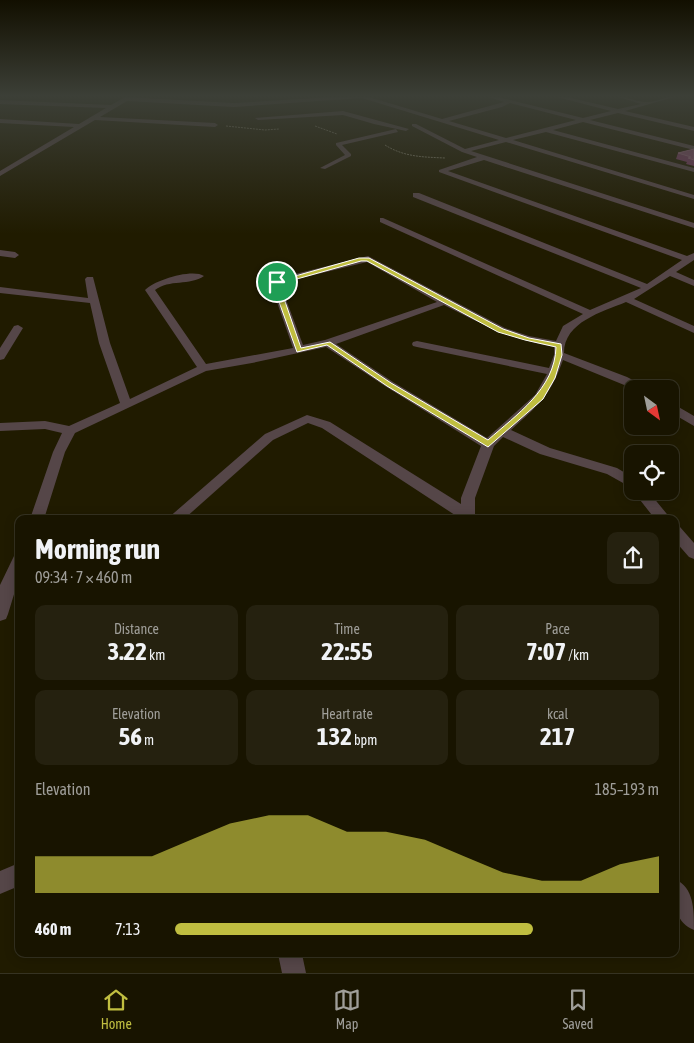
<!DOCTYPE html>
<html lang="en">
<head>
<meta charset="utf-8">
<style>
  :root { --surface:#181400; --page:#25210f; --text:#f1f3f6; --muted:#9f9e99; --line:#363322; --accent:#c0be40 }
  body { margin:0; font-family:"Asap Condensed",sans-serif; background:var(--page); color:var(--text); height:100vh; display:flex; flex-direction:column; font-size:19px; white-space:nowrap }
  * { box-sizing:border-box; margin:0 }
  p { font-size:16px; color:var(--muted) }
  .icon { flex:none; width:28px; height:28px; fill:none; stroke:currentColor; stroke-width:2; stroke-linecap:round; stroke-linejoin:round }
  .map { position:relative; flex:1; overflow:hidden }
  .details { position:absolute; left:15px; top:515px; width:664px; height:442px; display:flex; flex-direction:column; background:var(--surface); border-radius:10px; box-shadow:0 2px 12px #0003,0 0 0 1px var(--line) }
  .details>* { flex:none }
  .needle { width:32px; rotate:147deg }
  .buttons { position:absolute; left:624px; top:380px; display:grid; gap:10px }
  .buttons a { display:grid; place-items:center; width:55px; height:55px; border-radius:10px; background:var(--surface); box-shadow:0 2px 12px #0003,0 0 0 1px var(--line); font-size:25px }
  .pin { position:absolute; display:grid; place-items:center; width:42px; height:42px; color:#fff; margin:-21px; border:2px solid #fff; border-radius:50%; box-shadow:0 1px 5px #0007 }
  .round { display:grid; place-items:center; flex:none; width:52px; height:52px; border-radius:10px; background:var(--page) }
  .headline { display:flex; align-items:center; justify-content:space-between; height:85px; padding:0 20px }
  h1 { font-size:28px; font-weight:700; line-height:38px }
  .stats { display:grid; grid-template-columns:repeat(3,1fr); gap:8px; height:85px; padding:5px 20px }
  .stats div { display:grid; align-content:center; border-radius:10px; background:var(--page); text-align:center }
  .stats b { font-size:25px; font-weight:700 }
  .stats small { font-size:14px; font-weight:400 }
  .stats p { font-size:14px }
  .chart { height:140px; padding:10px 20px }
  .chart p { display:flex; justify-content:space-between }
  .chart svg { width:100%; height:90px; margin-top:5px; fill:var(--accent); opacity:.7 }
  ul { padding:0 20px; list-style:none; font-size:16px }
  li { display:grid; grid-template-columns:80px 60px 1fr; align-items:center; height:38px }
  li i { height:12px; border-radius:6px; background:var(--accent) }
  .tab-bar { display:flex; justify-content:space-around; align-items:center; height:70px; border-top:1px solid var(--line); background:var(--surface); font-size:14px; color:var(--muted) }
  .tab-bar a { display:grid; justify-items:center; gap:2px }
  .tab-bar .active { color:var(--accent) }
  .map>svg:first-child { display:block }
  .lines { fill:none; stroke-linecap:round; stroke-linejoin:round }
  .path { stroke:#7d7963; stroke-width:1; stroke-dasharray:2 1; stroke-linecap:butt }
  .street { fill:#554648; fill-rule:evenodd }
  .wall { fill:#733b5e }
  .building { fill:#7e4c69; stroke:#8d6178 }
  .route { fill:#c0be40; stroke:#fff; fill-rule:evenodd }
</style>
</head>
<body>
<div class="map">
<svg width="694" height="973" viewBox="0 0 694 973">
  <rect width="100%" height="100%" fill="#201b00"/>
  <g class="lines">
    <path class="path" d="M226,126L265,130L279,129
      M315,126L337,134
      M385,145C404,157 423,157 445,158"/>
    <path class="street" d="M125,97L234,103L332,97H369L442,119L504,102L489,97H498L583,118L611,111L557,97H567L618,109L641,104L619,97C628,97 637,102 647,102C656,102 665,97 674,97L625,111L694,127V131L618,113L590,120L694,146V150L583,122L553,130L694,168V172L546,132L513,140L694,195V199L506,142L471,151L694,223V228L484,160L448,171L687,256L694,253V260L676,272L694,280V286L670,276L634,299L694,326V333L626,302C602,312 564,322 564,353L627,377L650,389H634L563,360C550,397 538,405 511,430L550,448L617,468L632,477V488L607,474L540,454L503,437L494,446L475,498V519H461L322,428L308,423L273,440L184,519H167L265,434L307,415L330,422L461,504V498L481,446L385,386L326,347L252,363L206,371L75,433L65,452L44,519H30L53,452L62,433L45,429L0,431V423L45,421L69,426L120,403L99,343L90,303L0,293V287L88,298L85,279L87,277H93L110,343L130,399L197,367L145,290C154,280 193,268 204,276C190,286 169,279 155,290L206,364L293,348L271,285L279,278L368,256L505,328L529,336L556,341L563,326L583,314L380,222V218H383L590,310L641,288L413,197V193H419L647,284L682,260L439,172V170L477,157L462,152L412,126V124H416L465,149L499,140L362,98L234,107L127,101L100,117L215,123L218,125L215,127L95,120L0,176V171L74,127L0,123V119L79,124L106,108L0,104V100L111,105ZM510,103L576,120L506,138L449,121L502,107ZM367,262L437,302L325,340L303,345L281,286L285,282ZM444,305C483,325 511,339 554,347V355L549,368L417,341L413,342L412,344L413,346L417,347L547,374L535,395L487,438L393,382L336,344Z
      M343,111L409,129L406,131L374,124L343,115L258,120L255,118Z
      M396,129L398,132L342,145L351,154V156L325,169L320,168L345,155L336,145V143Z
      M0,250L15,252L19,255L15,258L0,256Z
      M18,325L23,328L4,359L0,360V348L14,326Z
      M670,402L694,416V426L670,412Z
      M633,491H648L671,519H655Z
      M675,525L680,527L694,543V559L689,557L675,541Z
      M19,554V578L8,614L6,619L0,621V585L14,556Z
      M19,863V886L0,894V871Z
      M675,879C694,888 694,909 694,930C672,921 675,899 675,879Z
      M278,954H302L306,973H282Z"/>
  </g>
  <path class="wall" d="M694,149V166L686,164L687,162L676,159L678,153Z"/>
  <path class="building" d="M694,149V160L688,158L691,157L678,153Z"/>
  <linearGradient id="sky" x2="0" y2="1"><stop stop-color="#120f00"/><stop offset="0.41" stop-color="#3c3f37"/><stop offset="1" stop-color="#3c3f37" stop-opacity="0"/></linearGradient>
  <rect width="694" height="234" fill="url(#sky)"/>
  <path class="route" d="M359,258H369L503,329L529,338L561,344L562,355L555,378L543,399L488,447L387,386L327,345L297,352L273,285L274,282ZM361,261H367L498,332L525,340L556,347C555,389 516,415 488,440L391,383L330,342L301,348L279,284Z"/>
</svg>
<div class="buttons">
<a><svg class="needle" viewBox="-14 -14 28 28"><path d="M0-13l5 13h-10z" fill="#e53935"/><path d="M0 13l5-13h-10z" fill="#9f9e99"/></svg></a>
<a><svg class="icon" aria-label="locate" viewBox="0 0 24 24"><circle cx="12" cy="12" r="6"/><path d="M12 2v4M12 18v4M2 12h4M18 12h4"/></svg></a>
</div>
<div class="pin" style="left:277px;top:282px;background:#1e9e55"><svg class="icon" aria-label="arrive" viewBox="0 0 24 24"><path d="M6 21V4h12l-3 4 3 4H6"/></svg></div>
<section class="details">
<div class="headline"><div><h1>Morning run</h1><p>09:34 · 7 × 460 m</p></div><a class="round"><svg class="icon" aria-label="share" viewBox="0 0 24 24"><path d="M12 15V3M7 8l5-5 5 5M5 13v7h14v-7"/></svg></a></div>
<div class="stats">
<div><p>Distance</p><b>3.22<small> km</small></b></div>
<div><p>Time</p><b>22:55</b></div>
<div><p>Pace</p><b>7:07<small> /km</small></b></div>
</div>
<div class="stats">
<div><p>Elevation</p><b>56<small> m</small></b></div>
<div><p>Heart rate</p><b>132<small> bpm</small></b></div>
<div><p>kcal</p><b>217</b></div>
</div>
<div class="chart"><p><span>Elevation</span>185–193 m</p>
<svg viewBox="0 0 160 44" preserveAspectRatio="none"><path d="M0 44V26L10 26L20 26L30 26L40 18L50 10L60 6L70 6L80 14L90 14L100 18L110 26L120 34L130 38L140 38L150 30L160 26V44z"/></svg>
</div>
<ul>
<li><b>460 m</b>7:13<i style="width:74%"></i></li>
</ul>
</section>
</div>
<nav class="tab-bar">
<a class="active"><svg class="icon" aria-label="home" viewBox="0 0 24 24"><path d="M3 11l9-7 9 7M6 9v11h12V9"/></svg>Home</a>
<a><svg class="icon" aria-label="map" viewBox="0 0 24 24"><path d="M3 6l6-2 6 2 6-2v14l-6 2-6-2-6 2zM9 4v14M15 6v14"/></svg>Map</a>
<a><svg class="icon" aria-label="saved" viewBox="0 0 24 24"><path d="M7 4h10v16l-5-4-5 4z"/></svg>Saved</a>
</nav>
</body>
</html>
